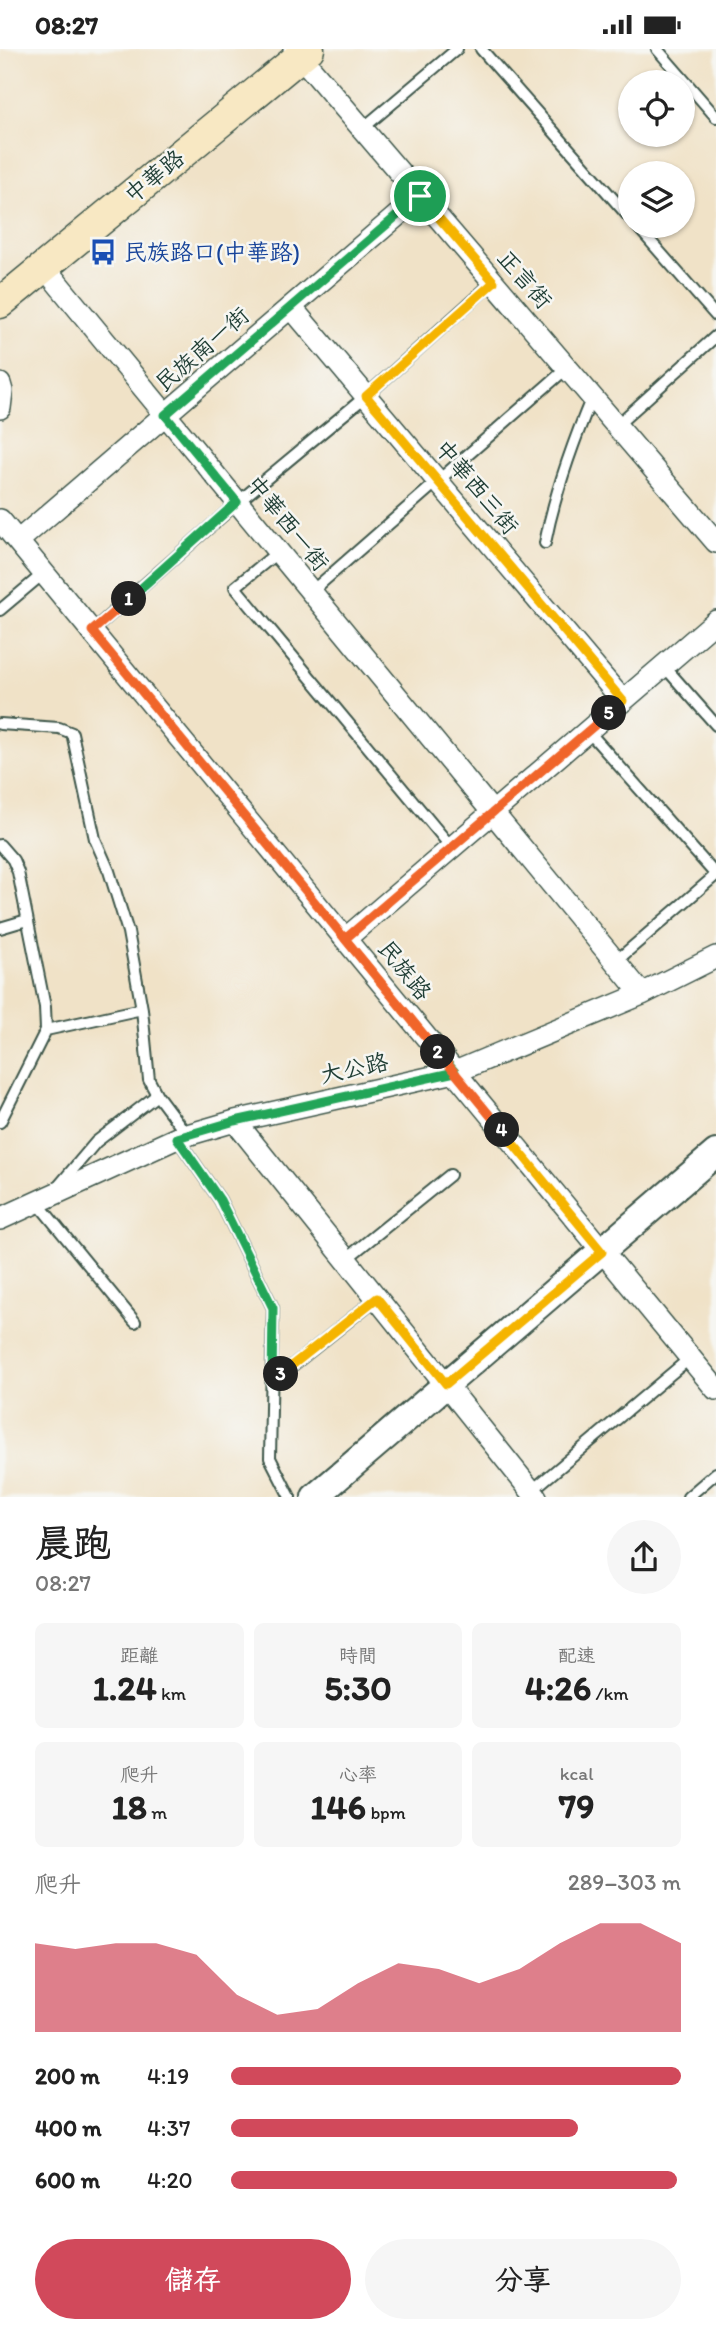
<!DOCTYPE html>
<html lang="zh-TW">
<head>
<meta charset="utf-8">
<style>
  :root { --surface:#fff; --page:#f6f6f6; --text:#222; --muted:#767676; --accent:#d1495b }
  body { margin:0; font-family:Itim,"LXGW WenKai TC",sans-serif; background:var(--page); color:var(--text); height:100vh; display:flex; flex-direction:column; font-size:26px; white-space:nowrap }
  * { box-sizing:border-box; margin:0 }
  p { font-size:23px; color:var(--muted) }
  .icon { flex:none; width:38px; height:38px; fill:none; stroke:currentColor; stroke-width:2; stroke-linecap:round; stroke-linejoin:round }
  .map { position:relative; height:1448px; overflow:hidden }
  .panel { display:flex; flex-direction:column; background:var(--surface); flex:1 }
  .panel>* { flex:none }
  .buttons { position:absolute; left:618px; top:21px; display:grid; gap:14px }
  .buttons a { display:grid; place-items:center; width:77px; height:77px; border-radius:50%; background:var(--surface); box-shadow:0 2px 5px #0004; font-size:35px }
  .pin { position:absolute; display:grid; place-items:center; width:60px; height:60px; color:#fff; margin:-30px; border:4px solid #fff; border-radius:50%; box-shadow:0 2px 7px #0007 }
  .km { position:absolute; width:35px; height:35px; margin:-18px; border-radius:50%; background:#222; color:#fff; font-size:19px; line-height:35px; text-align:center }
  .round { display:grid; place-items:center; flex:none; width:74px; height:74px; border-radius:37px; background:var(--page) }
  .head { display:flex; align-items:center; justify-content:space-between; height:119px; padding:0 35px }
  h1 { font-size:38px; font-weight:700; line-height:52px }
  .stats { display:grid; grid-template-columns:repeat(3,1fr); gap:10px; height:119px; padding:7px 35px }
  .stats div { display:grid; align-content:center; border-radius:10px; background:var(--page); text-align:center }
  .stats b { font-size:35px; font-weight:700 }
  .stats small { font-size:19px; font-weight:400 }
  .stats p { font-size:19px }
  .chart { height:196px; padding:14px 35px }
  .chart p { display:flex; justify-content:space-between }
  .chart svg { width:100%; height:126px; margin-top:7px; fill:var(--accent); opacity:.7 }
  .button { display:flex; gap:14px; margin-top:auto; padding:14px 35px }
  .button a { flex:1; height:80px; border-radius:42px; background:var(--accent); color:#fff; font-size:28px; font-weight:700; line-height:80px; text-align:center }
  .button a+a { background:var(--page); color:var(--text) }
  ul { padding:0 35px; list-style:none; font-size:23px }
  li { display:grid; grid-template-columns:112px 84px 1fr; align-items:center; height:52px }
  li i { height:18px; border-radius:9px; background:var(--accent) }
  .status { display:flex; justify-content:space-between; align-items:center; height:49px; padding:0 35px; background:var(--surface); direction:ltr }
  .status svg { height:19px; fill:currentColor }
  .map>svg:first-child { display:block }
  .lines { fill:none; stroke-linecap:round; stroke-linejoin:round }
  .service-casing { stroke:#3e564a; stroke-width:14 }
  .minor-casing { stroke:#3e564a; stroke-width:24 }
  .tertiary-casing { stroke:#3e564a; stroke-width:30 }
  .secondary-casing { stroke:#3e564a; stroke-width:33 }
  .service { stroke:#fff; stroke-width:10 }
  .minor { stroke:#fff; stroke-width:21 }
  .tertiary { stroke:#fff; stroke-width:26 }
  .secondary { stroke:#f8e8c3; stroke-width:30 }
  .split-1-casing { stroke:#fff; stroke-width:14 }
  .split-2-casing { stroke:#fff; stroke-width:14 }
  .split-3-casing { stroke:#fff; stroke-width:14 }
  .split-4-casing { stroke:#fff; stroke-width:14 }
  .split-5-casing { stroke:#fff; stroke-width:14 }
  .split-6-casing { stroke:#fff; stroke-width:14 }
  .split-1 { stroke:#22a559; stroke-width:9 }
  .split-2 { stroke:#f0652b; stroke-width:9 }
  .split-3 { stroke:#22a559; stroke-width:9 }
  .split-4 { stroke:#f5b400; stroke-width:9 }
  .split-5 { stroke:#f0652b; stroke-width:9 }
  .split-6 { stroke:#f5b400; stroke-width:9 }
  .labels { text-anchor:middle; stroke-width:5; stroke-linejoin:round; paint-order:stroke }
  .street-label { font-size:23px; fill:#1f3d34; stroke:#f6f6f2 }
  .transit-label { font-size:23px; fill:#164399; stroke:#f6f6f2; text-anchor:start }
</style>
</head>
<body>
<div class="status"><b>08:27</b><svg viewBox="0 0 49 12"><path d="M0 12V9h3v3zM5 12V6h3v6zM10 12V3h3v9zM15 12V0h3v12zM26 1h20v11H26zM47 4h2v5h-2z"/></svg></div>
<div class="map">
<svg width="716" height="1448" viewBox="0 0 716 1448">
  <rect width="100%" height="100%" fill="#f6f6f2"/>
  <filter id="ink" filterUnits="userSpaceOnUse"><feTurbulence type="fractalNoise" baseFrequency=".0143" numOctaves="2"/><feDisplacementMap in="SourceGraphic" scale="14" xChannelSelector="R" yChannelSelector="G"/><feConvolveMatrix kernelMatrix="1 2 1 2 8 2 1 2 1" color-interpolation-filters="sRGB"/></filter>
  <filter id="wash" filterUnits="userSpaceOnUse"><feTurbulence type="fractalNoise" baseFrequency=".00686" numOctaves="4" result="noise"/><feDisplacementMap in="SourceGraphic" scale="28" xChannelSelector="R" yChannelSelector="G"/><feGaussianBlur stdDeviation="1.57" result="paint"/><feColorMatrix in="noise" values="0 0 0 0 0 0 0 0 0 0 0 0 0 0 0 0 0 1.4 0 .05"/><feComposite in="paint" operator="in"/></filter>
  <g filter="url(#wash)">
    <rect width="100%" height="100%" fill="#f0e2c7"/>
  </g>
  <g filter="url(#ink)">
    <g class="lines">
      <g class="service-casing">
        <path id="service" d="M481,0L630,169
          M657,0L716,68
          M362,80L457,0
          M637,177L716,267
          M616,377L716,287
          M545,494C555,443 572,396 592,348
          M278,503L235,538L452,799
          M311,543L567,319
          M0,561L44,524
          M92,582L237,454L366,347L493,233
          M664,617L716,676
          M0,675L59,679L72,684L95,790L109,822L128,883L142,960L149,1031L157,1046L187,1086
          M588,682L716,826L615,913
          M0,796L13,811L18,823L45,958L46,981L0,1073
          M0,879L27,871
          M46,981L142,960
          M177,1089L220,1151L273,1259L270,1409L290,1448
          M57,1139L96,1093L157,1046
          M36,1152L135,1273
          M346,1210L450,1126
          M272,1333L377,1249
          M529,1444L690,1309
          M688,1448L716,1424"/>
      </g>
      <g class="minor-casing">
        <path id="minor" d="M294,0L716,493
          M44,218L642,945
          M291,258L623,652
          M0,335L2,342L0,359
          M0,471L716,1340
          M18,492L420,147
          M345,890L716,572
          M235,1072L536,1448
          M0,1170L177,1089L235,1072L455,1023L642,945L716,908"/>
      </g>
      <g class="tertiary-casing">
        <path id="tertiary" d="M315,1448L716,1104"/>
      </g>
      <g class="secondary-casing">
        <path id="secondary" d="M0,254L309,0"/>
      </g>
      <use href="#service" class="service"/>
      <use href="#minor" class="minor"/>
      <use href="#tertiary" class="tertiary"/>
      <use href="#secondary" class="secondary"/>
    </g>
  </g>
  <g class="lines" filter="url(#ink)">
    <g class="split-1-casing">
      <path id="split-1" d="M129,550L237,453L165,366L420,147"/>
    </g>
    <g class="split-2-casing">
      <path id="split-2" d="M129,550L92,582L438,1003"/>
    </g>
    <g class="split-3-casing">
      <path id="split-3" d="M281,1325L272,1333L273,1259L220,1151L177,1089L235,1072L455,1023L438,1003"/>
    </g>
    <g class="split-4-casing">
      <path id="split-4" d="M281,1325L377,1249L446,1335L602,1203L502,1081"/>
    </g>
    <g class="split-5-casing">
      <path id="split-5" d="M502,1081L345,890L609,664"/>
    </g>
    <g class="split-6-casing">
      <path id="split-6" d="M420,147L494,233L366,347L623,652L609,664"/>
    </g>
    <use href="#split-1" class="split-1"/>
    <use href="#split-2" class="split-2"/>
    <use href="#split-3" class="split-3"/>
    <use href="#split-4" class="split-4"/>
    <use href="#split-5" class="split-5"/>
    <use href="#split-6" class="split-6"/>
  </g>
  <defs>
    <g id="bus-bare" transform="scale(2.1)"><path d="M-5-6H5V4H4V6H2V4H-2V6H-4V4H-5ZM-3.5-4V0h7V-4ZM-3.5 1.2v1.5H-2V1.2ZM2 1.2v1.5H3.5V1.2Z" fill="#1a4fb4" stroke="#f6f6f2" stroke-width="2.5" paint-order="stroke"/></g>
  </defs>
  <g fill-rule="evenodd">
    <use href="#bus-bare" x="103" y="203"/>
  </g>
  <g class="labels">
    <g class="street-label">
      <text transform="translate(154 127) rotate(-39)" y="8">中華路</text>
      <text transform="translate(525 230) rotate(49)" y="8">正言街</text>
      <text transform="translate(202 300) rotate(-41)" y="8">民族南一街</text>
      <text transform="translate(477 438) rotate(50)" y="8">中華西三街</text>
      <text transform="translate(288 474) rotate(51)" y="8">中華西一街</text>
      <text transform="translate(405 921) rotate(51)" y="8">民族路</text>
      <text transform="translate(354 1019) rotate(-12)" y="8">大公路</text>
    </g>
    <g class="transit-label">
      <text x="124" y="211">民族路口(中華路)</text>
    </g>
  </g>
</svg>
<div class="buttons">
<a><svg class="icon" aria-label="locate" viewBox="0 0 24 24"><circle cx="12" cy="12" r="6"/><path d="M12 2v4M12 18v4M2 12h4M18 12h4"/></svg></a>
<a><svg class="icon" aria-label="layers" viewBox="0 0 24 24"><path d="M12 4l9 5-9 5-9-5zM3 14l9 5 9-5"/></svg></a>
</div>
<div class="pin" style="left:420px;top:147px;background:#1e9e55"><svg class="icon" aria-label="arrive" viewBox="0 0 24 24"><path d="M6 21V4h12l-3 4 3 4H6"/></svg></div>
<b class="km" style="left:129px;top:550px">1</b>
<b class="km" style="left:438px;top:1003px">2</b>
<b class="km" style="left:281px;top:1325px">3</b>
<b class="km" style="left:502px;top:1081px">4</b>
<b class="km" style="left:609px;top:664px">5</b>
</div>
<section class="panel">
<div class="head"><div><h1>晨跑</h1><p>08:27</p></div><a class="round"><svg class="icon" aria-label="share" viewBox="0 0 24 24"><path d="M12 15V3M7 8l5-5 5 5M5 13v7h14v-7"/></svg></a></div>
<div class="stats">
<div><p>距離</p><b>1.24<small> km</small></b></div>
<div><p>時間</p><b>5:30</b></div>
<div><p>配速</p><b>4:26<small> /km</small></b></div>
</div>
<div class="stats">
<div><p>爬升</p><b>18<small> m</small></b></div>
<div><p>心率</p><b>146<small> bpm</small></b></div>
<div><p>kcal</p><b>79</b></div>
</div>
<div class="chart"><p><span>爬升</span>289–303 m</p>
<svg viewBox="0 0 160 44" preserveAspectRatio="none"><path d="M0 44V13L10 15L20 13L30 13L40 17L50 31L60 38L70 36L80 27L90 20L100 22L110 27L120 22L130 13L140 6L150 6L160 13V44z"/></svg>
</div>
<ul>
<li><b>200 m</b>4:19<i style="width:100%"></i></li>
<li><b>400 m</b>4:37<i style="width:77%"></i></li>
<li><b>600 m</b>4:20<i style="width:99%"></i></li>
</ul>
<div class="button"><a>儲存</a><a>分享</a></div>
</section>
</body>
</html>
